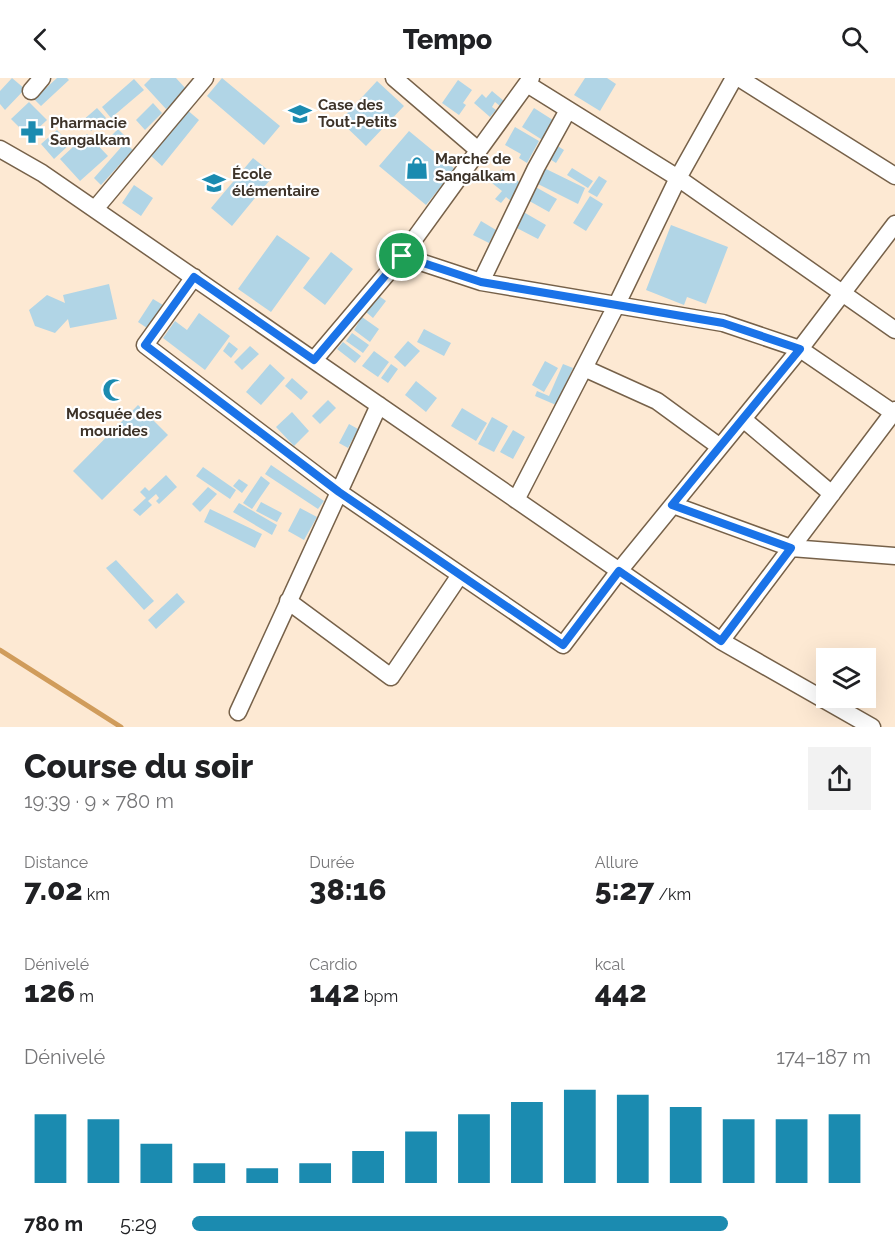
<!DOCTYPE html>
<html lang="fr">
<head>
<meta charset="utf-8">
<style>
  :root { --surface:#fff; --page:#f2f2f2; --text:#202124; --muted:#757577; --accent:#1b8bb0 }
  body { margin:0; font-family:Raleway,sans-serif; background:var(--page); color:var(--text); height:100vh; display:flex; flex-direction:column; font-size:22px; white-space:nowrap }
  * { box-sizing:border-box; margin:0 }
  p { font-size:20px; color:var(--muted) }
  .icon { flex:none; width:33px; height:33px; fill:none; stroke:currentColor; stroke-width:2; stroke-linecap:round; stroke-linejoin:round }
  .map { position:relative; height:649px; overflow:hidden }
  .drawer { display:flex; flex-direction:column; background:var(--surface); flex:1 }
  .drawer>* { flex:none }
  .fabs { position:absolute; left:816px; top:570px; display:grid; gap:12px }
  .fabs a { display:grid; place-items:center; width:60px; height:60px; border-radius:0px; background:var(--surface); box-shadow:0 6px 24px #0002; font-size:30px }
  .pin { position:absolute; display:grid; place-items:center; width:51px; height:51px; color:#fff; margin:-26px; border:3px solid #fff; border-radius:50%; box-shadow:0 2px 6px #0007 }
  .round { display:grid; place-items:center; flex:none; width:63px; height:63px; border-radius:0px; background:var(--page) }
  .head { display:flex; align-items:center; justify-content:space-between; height:102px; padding:0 24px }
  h1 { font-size:33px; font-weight:800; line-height:45px }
  .metrics { display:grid; grid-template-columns:repeat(3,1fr); gap:9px; height:102px; padding:6px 24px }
  .metrics div { display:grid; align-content:center }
  .metrics b { font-size:30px; font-weight:800 }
  .metrics small { font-size:16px; font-weight:400 }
  .metrics p { font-size:16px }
  .chart { height:168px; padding:12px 24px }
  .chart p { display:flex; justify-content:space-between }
  .chart svg { width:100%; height:108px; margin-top:6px; stroke:var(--accent); stroke-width:6 }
  ul { padding:0 24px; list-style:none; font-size:20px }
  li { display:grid; grid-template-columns:96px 72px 1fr; align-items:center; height:45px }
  li i { height:15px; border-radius:8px; background:var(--accent) }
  header { display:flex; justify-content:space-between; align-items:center; height:78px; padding:0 24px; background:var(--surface); font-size:27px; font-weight:800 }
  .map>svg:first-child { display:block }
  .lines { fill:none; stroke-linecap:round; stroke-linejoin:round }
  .stream { stroke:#d09c5b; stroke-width:5 }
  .building { fill:#b1d5e6 }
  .street-casing { stroke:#766149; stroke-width:19 }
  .street { stroke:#fff; stroke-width:16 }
  .route-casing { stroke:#fff; stroke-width:12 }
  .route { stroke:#1a73e8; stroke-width:8 }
  .labels { text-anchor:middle; stroke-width:4.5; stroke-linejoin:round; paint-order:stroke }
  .poi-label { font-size:15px; font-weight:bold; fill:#3d3329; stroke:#fff; text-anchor:start }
</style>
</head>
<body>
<header><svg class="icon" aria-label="back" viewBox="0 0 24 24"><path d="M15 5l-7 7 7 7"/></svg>Tempo<svg class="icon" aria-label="search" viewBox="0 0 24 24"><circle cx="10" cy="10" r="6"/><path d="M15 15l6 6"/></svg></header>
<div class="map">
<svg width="895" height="649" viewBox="0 0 895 649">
  <rect width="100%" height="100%" fill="#fde9d3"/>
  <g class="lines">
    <path class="stream" d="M0,572L121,649"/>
  </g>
  <path class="building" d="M12,0L25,11L5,32L0,26V13Z
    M57,0H67L69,2L41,28L34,21Z
    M151,0H176L187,12L166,31L144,7Z
    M222,0L280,48L264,67L207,18Z
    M585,0H607L616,6L600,33L574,17Z
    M134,1L144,12L111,40L102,29Z
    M458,2L472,12L463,25L466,27L459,37L442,25Z
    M377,3L404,28L366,68L340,43Z
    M492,13L504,23L500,28L495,24L492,29L496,32L490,39L474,25L482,16L486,20Z
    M29,24L47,42L29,59L11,41Z
    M153,25L162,35L145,52L136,42Z
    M97,30L106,40L91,53L82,43Z
    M534,30L556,44L544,63L522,49Z
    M186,31L199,42L162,88L149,76Z
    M515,49L539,63L527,85L519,80L521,76L505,67Z
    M118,51L128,61L125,65L133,72L101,107L94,100L123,67L112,57Z
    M57,52L70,66L54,81L41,66Z
    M409,53L455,91L426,127L379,88Z
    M87,56L108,78L80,103L60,81Z
    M553,65L564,72L556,85L545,78Z
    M253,80L274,97L232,148L211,130Z
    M542,89L585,110L578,126L534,104Z
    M572,90L593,103L588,110L567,97Z
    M502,91L523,107L511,123L506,119L501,125L495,121L502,113L492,105Z
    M599,98L607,103L597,119L588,114Z
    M134,107L153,120L141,138L122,125Z
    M532,107L557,121L549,134L524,120Z
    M590,118L603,126L586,153L573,145Z
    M520,132L546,147L538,161L511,147Z
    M481,143L496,152L489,165L473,157Z
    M671,147L728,169L706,226L687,219L684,227L646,212Z
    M277,157L310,180L271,234L238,211Z
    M331,174L353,191L325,227L303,210Z
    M109,206L117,241L70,250L68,241L55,255L35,248L29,232L47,217L65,225L63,217Z
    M379,218L386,223L373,240L366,234Z
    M153,221L163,227L147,250L138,244Z
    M199,235L230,258L205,292L163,260L175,243L187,252Z
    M362,239L379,251L370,264L354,252Z
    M424,251L451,265L444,278L417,264Z
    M352,255L369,267L363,275L346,263Z
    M408,263L420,273L405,289L394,279Z
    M229,264L238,271L231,280L223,273Z
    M343,264L361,278L355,285L337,271Z
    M250,268L259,276L242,292L234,284Z
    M374,273L389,284L378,299L362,288Z
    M545,283L558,290L544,314L532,307Z
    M270,286L285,300L261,327L246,314Z
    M391,286L398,291L388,305L381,300Z
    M563,286L573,290L556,327L535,318L537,313L549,318Z
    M292,300L308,314L301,322L285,308Z
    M416,303L437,320L426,334L405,317Z
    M328,322L336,330L320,346L312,338Z
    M138,327L168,357L102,422L73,393Z
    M462,330L487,345L476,363L451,348Z
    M292,334L309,353L294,368L276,349Z
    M492,339L508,348L494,374L478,366Z
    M349,346L358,351L348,370L339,365Z
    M513,352L525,359L513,381L500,374Z
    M271,387L324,423L318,431L265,396Z
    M203,389L236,412L230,421L196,398Z
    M166,397L177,409L159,426L156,423L159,420L156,416L148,423L152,427L140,438L133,432L146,420L140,414L145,409L149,413Z
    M261,398L270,405L252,431L243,425Z
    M239,401L248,407L242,415L233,408Z
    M208,409L217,416L200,434L192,426Z
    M261,424L282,435L277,444L256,433Z
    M239,425L277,447L272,457L233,434Z
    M300,430L317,439L304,462L288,453Z
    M210,431L262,456L255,470L204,444Z
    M116,482L154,523L144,532L106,490Z
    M177,515L185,524L156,551L148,542Z"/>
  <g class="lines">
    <g class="street-casing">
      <path id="street" d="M394,0L478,72
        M739,0L895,98
        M527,6L678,100L895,252
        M31,13L42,0
        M0,71L42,95L721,563L872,649
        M95,131L205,0
        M402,178L481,204L723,245L800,271L895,336
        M194,199L145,267L339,414L563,567L619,493L800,271L895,146
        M481,204L536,90L568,32
        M314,282L402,178L531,0
        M584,290L657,323L720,369
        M743,341L832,416
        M516,422L617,226L678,100L734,0
        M673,427L791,470L895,478
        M288,523L391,599L460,497
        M721,563L895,332
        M238,634L379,327"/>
    </g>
    <use href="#street" class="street"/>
  </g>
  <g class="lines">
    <g class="route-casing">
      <path id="route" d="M402,178L481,204L723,245L800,271L672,427L791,470L721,563L619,493L563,567L339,414L145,267L194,199L314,282Z"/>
    </g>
    <use href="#route" class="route"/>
  </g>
  <defs>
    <g id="school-bare" transform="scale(1.8)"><path d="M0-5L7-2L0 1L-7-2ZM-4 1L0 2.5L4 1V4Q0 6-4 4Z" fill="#1b8bb0" stroke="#fff" stroke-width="2.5" paint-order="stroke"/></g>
    <g id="pharmacy-bare" transform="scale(1.8)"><path d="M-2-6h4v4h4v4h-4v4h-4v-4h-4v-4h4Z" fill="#1b8bb0" stroke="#fff" stroke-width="2.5" paint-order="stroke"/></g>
    <g id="shop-bare" transform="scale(1.8)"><path d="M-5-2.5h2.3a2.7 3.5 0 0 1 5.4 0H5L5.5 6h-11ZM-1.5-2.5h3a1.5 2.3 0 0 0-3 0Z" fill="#1b8bb0" stroke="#fff" stroke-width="2.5" paint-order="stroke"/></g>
    <g id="mosque-bare" transform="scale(1.8)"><path d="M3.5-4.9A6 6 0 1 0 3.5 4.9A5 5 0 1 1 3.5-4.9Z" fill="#1b8bb0" stroke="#fff" stroke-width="2.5" paint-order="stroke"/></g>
  </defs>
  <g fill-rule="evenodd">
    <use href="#school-bare" x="300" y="36"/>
    <use href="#pharmacy-bare" x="32" y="54"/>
    <use href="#shop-bare" x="417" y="90"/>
    <use href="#school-bare" x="214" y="105"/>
    <use href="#mosque-bare" x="114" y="312"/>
  </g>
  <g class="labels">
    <g class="poi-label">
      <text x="318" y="32">Case des<tspan x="318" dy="17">Tout-Petits</tspan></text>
      <text x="50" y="50">Pharmacie<tspan x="50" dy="17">Sangalkam</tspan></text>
      <text x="435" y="86">Marche de<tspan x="435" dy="17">Sangalkam</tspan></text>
      <text x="232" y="101">École<tspan x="232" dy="17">élémentaire</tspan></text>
      <text x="114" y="341" text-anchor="middle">Mosquée des<tspan x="114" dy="17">mourides</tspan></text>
    </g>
  </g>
</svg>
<div class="fabs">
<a><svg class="icon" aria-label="layers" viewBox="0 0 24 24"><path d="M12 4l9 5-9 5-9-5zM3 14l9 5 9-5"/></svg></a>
</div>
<div class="pin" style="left:402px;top:178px;background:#1e9e55"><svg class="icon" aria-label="arrive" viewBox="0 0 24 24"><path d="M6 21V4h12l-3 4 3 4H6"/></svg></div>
</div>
<section class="drawer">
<div class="head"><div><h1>Course du soir</h1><p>19:39 · 9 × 780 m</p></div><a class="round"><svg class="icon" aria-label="share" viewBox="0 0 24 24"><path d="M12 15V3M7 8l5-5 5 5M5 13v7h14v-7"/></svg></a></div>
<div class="metrics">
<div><p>Distance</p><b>7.02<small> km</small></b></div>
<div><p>Durée</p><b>38:16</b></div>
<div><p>Allure</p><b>5:27<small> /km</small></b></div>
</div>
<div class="metrics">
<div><p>Dénivelé</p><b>126<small> m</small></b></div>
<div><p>Cardio</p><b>142<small> bpm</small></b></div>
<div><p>kcal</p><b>442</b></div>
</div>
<div class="chart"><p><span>Dénivelé</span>174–187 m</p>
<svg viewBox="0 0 160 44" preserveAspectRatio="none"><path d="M5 44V16M15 44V18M25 44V28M35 44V36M45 44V38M55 44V36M65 44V31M75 44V23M85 44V16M95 44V11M105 44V6M115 44V8M125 44V13M135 44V18M145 44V18M155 44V16"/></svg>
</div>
<ul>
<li><b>780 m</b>5:29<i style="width:79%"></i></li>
</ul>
</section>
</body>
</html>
